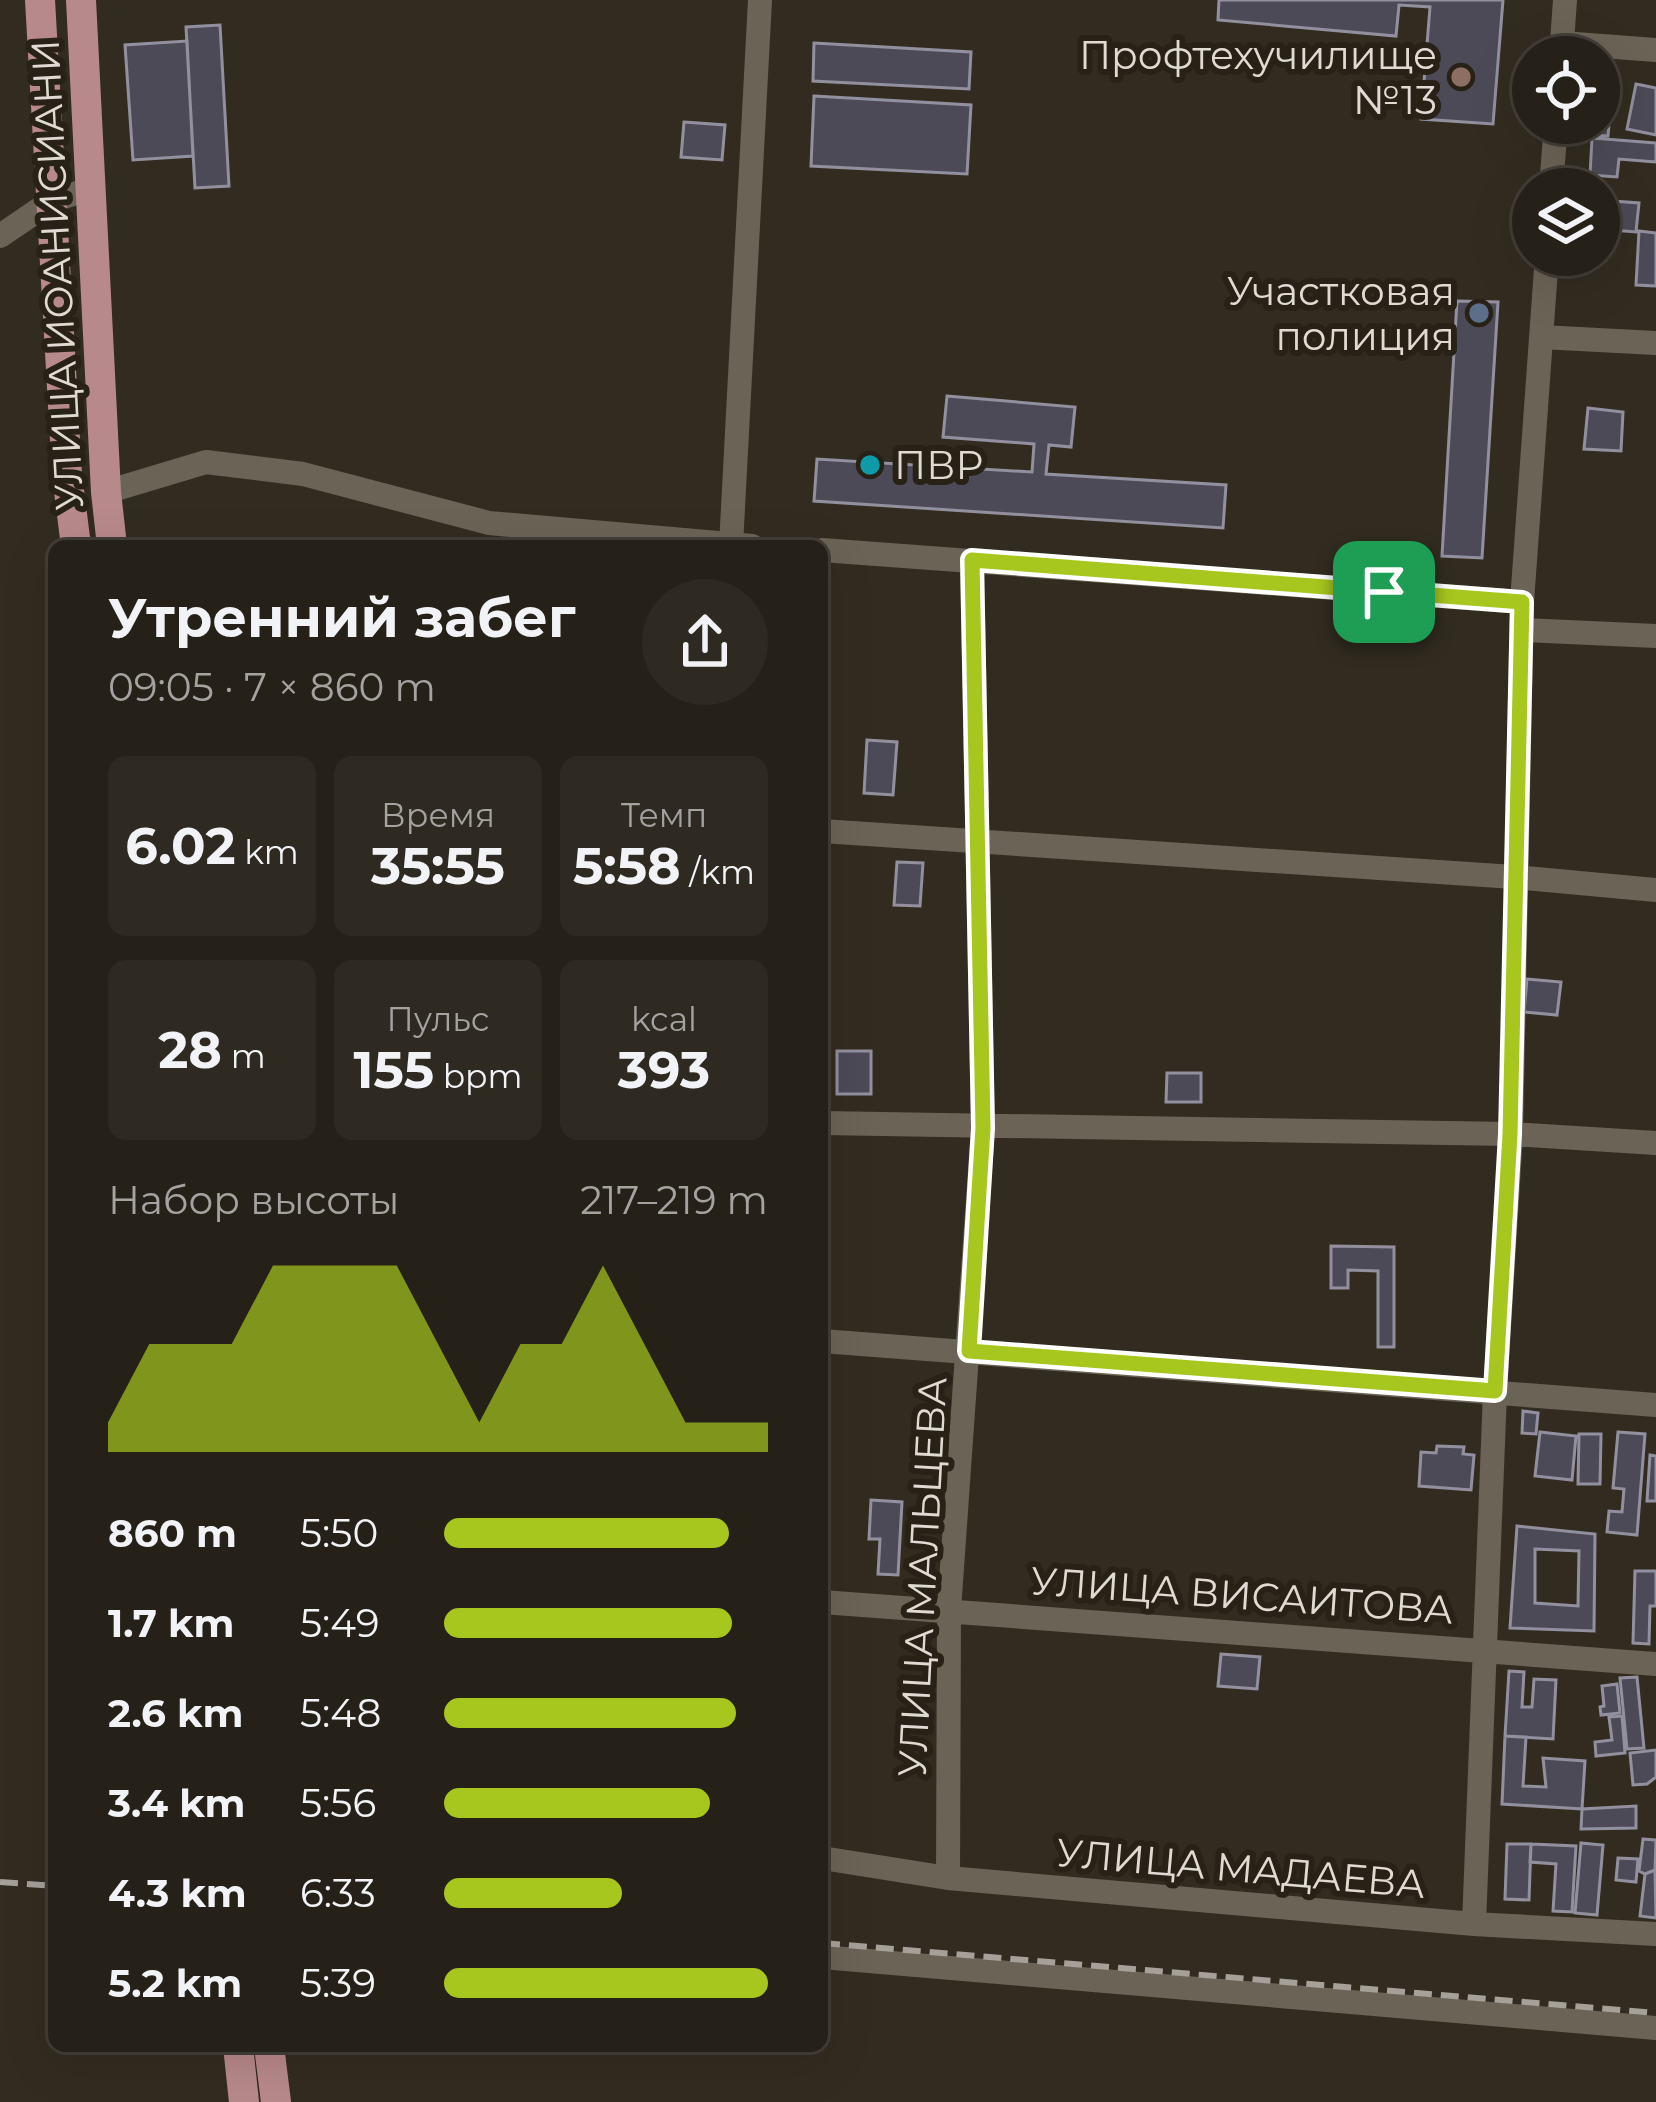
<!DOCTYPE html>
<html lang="ru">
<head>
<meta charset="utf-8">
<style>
  :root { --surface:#262118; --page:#2e2921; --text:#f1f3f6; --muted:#a4a3a2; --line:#423e37; --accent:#a7c71e }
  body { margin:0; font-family:Montserrat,sans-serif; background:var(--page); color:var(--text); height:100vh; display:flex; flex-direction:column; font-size:45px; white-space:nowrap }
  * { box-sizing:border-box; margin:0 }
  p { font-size:39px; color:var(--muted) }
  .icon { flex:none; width:66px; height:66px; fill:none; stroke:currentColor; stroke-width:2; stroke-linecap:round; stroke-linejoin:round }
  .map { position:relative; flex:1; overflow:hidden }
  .drawer { position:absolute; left:48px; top:540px; width:780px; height:1512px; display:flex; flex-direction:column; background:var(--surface); border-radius:18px; box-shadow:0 12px 48px #0002,0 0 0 3px var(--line) }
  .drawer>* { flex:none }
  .controls { position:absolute; left:1512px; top:36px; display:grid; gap:24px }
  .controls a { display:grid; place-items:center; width:108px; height:108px; border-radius:50%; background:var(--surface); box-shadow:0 12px 48px #0002,0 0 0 3px var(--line); font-size:60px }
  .pin { position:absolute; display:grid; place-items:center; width:102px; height:102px; color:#fff; margin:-51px; border-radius:24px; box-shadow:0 6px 18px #0006 }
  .round { display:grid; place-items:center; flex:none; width:126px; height:126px; border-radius:63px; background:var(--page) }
  .summary { display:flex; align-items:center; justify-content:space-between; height:204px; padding:0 60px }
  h1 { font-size:54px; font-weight:700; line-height:90px }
  .metrics { display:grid; grid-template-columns:repeat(3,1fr); gap:18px; height:204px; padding:12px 60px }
  .metrics div { display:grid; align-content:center; border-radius:18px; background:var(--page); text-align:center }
  .metrics b { font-size:51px; font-weight:700 }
  .metrics small { font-size:33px; font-weight:400 }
  .metrics p { font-size:33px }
  .chart { height:336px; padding:24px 60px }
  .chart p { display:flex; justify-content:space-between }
  .chart svg { width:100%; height:216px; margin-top:12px; fill:var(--accent); opacity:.7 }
  ul { padding:0 60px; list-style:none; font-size:39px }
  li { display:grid; grid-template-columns:192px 144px 1fr; align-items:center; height:90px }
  li i { height:30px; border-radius:15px; background:var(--accent) }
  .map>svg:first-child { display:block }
  .building { fill:#4d4a58; stroke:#92909f; stroke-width:3; fill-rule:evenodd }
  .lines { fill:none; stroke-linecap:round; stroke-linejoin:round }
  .minor { stroke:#6b6456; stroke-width:24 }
  .major { stroke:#b8898a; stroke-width:30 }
  .rail { stroke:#a6a198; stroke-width:6; stroke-dasharray:18 9; stroke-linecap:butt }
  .route-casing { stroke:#fff; stroke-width:24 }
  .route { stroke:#a7c71e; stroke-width:15 }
  .education-dot { fill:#8d6e63; stroke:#282216; stroke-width:4.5 }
  .service-dot { fill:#5c6f8a; stroke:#282216; stroke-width:4.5 }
  .culture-dot { fill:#0f9aa8; stroke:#282216; stroke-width:4.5 }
  .labels { text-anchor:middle; stroke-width:12; stroke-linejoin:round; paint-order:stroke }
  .poi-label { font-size:39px; fill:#dfdbd3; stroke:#282216; text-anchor:end }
  .street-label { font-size:39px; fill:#dfdbd3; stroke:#282216 }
</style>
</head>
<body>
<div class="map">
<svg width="1656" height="2102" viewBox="0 0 1656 2102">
  <rect width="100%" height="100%" fill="#322c20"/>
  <path class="building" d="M1219,0H1503L1493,124L1421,119L1430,7L1399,5L1396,36L1218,20Z
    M220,25L229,186L195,188L186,27Z
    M187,41L193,156L133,160L125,45Z
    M814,43L971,52L969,89L813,81Z
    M1599,65L1614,66L1608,136L1589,135L1590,123H1599Z
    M1636,84L1656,88V135L1627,129Z
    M814,96L971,105L967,174L811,166Z
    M684,122L725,125L722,160L681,157Z
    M1592,138L1656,143V162L1619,159L1617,177L1590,175Z
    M1599,200L1639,203L1636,232L1599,229Z
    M1639,231L1656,233V286L1636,285Z
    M1457,301L1498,302L1482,558L1442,556Z
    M947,396L1075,407L1071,447L1049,445L1046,474L1226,485L1223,528L814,501L817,459L1032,472L1034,444L943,437Z
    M1588,408L1623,412L1621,451L1584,449Z
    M867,740L897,742L893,795L864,793Z
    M897,862L923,863L920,906L894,905Z
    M1527,979L1561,982L1557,1015L1524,1012Z
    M837,1051H871V1094H837Z
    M1167,1073H1201V1102H1166Z
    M1331,1246L1394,1247V1347H1378V1271L1348,1270V1288H1331Z
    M1523,1411L1538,1413L1536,1434L1522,1433Z
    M1540,1432L1576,1436L1572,1480L1535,1476Z
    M1618,1432L1645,1434L1637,1535L1607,1532L1609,1511L1622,1512L1624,1489L1613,1488Z
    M1579,1434H1601L1600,1484H1578Z
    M1437,1446L1464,1447L1463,1454L1474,1455L1471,1490L1419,1486L1421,1452L1436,1453Z
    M1650,1455L1656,1456V1501H1647Z
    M871,1500L902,1502L898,1575L878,1574L880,1539H869Z
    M1517,1526L1595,1534L1594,1631L1510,1628ZM1535,1549L1579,1551L1578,1606L1535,1603Z
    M1635,1571H1656V1606H1650L1649,1644L1633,1643Z
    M1221,1654L1260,1657L1257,1689L1218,1686Z
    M1509,1671L1524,1672L1522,1707H1532L1534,1679L1556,1680L1553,1739L1505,1736Z
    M1637,1677L1644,1748L1627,1749L1620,1678Z
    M1617,1684L1620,1713L1601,1715L1600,1707L1604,1706L1602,1686Z
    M1622,1716L1625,1753L1596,1756L1595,1742L1612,1740L1609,1717Z
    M1505,1736L1526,1737L1523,1786L1546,1787L1543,1758L1585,1761L1582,1809L1502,1804Z
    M1656,1750V1777L1647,1784L1633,1785L1630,1753Z
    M1636,1806V1828L1581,1829L1582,1809Z
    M1643,1839L1656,1840L1655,1870L1645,1874L1639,1871Z
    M1581,1843L1603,1845L1597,1915L1575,1913Z
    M1507,1844H1531L1529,1900L1505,1899Z
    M1531,1844L1576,1846L1572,1912L1553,1911L1556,1864L1530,1862Z
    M1618,1858L1638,1859L1636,1882L1616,1880Z
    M1655,1870L1656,1918L1640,1916L1645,1874Z"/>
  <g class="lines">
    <path class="minor" d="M1562,43L1656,50
      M1561,57L1565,0
      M1551,189L1556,123
      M0,236L53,200L91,189
      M1541,337L1656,343
      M106,492L206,462L303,474L489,523L752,546
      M731,545L760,0
      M822,550L1522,602
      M1522,630L1656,636
      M822,831L1514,877L1656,890
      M822,1123L1511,1134L1656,1143
      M822,1341L1656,1405
      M822,1602L1656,1664
      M822,1858L948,1878L1474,1924L1656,1934
      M948,1878L949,1610L983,1128L972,560
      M1474,1924L1495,1392L1511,1134L1522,602L1547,255
      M822,1957L1656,2028"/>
    <path class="major" d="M40,0L67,475L76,546
      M81,0L106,492L112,546
      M238,2046L244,2102
      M269,2046L276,2102"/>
    <path class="rail" d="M0,1882L54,1886
      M822,1943L1656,2013"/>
  </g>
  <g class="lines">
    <g class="route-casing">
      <path id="route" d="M972,560L1522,602L1510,1134L1495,1391L969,1351L983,1128Z"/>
    </g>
    <use href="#route" class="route"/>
  </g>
  <circle class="education-dot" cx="1461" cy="77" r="12"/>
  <circle class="service-dot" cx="1479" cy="313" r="12"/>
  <circle class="culture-dot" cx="870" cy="465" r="12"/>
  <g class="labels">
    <g class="poi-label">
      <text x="1437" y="69">Профтехучилище<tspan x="1437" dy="45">№13</tspan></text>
      <text x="1455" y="305">Участковая<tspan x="1455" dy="45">полиция</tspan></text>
      <text x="894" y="479" text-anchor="start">ПВР</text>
    </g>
    <g class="street-label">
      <text transform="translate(57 275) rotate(-93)" y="14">УЛИЦА ИОАНИСИАНИ</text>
      <text transform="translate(922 1577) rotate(-87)" y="14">УЛИЦА МАЛЬЦЕВА</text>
      <text transform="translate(1242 1595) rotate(4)" y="14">УЛИЦА ВИСАИТОВА</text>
      <text transform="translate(1241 1868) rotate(5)" y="14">УЛИЦА МАДАЕВА</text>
    </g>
  </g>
</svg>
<div class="controls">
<a><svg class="icon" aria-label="locate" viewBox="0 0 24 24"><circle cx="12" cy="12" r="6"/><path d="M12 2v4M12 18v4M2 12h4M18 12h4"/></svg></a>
<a><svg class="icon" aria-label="layers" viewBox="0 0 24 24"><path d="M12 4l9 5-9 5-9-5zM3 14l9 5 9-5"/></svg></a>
</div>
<div class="pin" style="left:1384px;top:592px;background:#1e9e55"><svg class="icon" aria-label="arrive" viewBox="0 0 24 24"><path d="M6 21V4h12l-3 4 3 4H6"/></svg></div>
<section class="drawer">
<div class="summary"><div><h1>Утренний забег</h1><p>09:05 · 7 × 860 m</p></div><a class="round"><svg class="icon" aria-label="share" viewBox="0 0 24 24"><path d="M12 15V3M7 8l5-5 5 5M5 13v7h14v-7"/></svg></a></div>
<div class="metrics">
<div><b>6.02<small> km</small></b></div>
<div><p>Время</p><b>35:55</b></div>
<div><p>Темп</p><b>5:58<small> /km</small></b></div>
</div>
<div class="metrics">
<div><b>28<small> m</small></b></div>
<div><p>Пульс</p><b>155<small> bpm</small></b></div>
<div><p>kcal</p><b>393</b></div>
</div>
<div class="chart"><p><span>Набор высоты</span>217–219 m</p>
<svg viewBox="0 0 160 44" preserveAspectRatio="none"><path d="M0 44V38L10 22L20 22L30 22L40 6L50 6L60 6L70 6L80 22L90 38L100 22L110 22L120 6L130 22L140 38L150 38L160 38V44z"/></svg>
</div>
<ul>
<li><b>860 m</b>5:50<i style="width:88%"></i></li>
<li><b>1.7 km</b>5:49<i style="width:89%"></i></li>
<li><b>2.6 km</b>5:48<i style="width:90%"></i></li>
<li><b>3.4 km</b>5:56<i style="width:82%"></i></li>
<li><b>4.3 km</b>6:33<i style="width:55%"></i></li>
<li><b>5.2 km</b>5:39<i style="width:100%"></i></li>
</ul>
</section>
</div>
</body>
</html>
